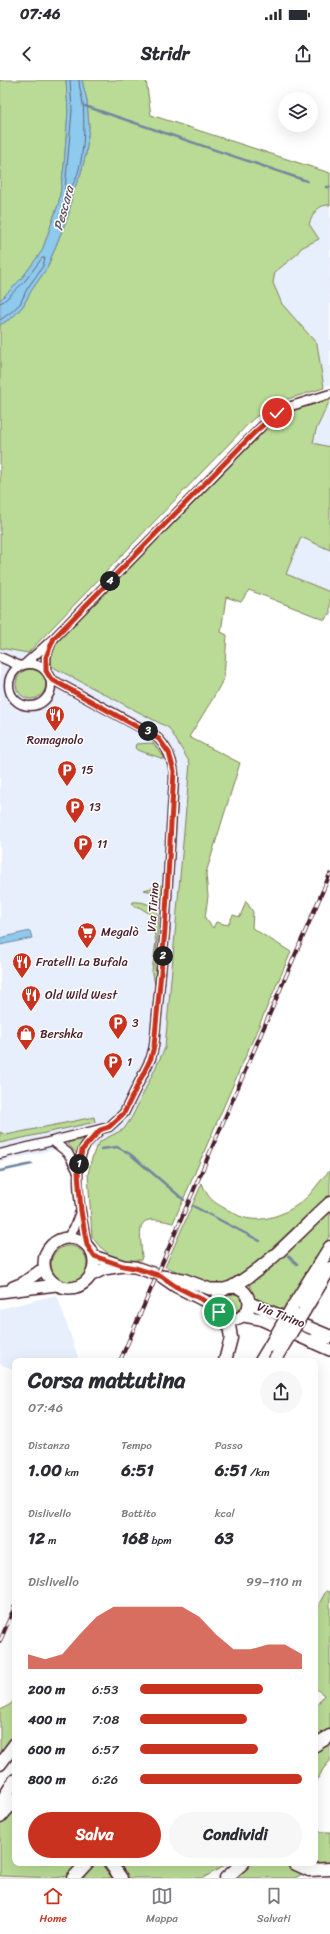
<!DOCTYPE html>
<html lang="it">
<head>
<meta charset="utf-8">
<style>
  :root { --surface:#fff; --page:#f7f7f7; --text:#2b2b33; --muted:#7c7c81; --line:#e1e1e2; --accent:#c8321e }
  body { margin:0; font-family:Sriracha,sans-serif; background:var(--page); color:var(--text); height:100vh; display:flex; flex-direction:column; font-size:15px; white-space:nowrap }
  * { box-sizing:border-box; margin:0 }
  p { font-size:13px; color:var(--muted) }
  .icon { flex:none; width:22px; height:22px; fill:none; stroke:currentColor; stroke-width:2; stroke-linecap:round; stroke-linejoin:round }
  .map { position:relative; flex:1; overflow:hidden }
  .sheet { position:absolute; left:12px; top:1278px; width:306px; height:508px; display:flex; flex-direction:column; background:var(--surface); border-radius:8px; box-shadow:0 4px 16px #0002 }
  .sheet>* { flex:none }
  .fabs { position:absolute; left:278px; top:12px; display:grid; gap:8px }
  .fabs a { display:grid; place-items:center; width:40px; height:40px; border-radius:50%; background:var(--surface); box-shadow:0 4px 16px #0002; font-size:20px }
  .pin { position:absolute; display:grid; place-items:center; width:34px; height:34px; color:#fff; margin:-17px; border:2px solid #fff; border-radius:50%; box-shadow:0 1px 4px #0007 }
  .km { position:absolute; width:20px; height:20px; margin:-10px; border-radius:50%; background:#222; color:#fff; font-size:11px; line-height:20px; text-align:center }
  .round { display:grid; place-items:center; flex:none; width:42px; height:42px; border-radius:21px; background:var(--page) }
  .summary { display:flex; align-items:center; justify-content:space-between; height:68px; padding:0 16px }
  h1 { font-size:22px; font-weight:700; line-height:30px }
  .metrics { display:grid; grid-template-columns:repeat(3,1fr); gap:6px; height:68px; padding:4px 16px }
  .metrics div { display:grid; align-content:center }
  .metrics b { font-size:17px; font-weight:700 }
  .metrics small { font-size:11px; font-weight:400 }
  .metrics p { font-size:11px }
  .chart { height:112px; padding:8px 16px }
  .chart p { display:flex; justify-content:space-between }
  .chart svg { width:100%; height:72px; margin-top:4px; fill:var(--accent); opacity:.7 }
  .action { display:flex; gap:8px; margin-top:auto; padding:8px 16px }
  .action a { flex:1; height:46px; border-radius:24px; background:var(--accent); color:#fff; font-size:16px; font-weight:700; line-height:46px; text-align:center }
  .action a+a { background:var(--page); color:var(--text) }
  ul { padding:0 16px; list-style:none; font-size:13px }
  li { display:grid; grid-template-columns:64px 48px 1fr; align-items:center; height:30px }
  li i { height:10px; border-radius:5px; background:var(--accent) }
  .status { display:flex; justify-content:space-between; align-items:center; height:28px; padding:0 20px; background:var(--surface); direction:ltr }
  .status svg { height:11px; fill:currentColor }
  header { display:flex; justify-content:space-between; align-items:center; height:52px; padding:0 16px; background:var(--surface); font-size:18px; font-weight:700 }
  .tab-bar { display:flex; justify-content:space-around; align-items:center; height:56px; border-top:1px solid var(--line); background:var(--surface); font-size:11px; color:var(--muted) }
  .tab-bar a { display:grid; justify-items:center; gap:2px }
  .tab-bar .active { color:var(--accent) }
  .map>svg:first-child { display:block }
  .built { fill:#e7eefc }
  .green { fill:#b9db95; stroke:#827d60 }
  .water { fill:#8dcaed; stroke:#72869f }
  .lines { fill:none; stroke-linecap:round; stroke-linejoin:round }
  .shore { stroke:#656379; stroke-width:1 }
  .stream { stroke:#72869f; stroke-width:2.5 }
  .minor-casing { stroke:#4a1f2b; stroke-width:11 }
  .major-casing { stroke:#4a1f2b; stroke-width:14 }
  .highway-casing { stroke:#4a1f2b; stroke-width:15 }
  .minor { stroke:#fff; stroke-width:8 }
  .major { stroke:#fff; stroke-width:11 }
  .highway { stroke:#fff; stroke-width:12 }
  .rail-casing { stroke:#4a1f2b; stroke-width:4 }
  .rail { stroke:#fff; stroke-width:2.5; stroke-dasharray:8; stroke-linecap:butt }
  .highway-bridge-casing { stroke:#4a1f2b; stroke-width:15; stroke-linecap:butt }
  .highway-bridge { stroke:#fff; stroke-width:12 }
  .route-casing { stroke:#fff; stroke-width:8 }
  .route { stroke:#c8321e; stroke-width:5 }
  .labels { text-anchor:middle; stroke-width:3; stroke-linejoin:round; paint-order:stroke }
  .poi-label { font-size:12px; fill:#4a1f2b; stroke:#fff; text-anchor:start }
  .street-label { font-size:12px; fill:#4a1f2b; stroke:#fff }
  .water-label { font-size:13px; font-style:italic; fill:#5e5265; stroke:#fff }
</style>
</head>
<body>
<div class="status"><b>07:46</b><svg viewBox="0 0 49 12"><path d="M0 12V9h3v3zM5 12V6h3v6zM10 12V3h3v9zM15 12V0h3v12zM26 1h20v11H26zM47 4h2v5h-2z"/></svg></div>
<header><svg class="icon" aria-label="back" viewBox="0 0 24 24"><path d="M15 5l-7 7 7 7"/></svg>Stridr<svg class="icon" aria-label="share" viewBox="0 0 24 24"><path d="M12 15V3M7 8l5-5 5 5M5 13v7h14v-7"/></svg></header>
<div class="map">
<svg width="330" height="1798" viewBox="0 0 330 1798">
  <rect width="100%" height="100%" fill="#fff"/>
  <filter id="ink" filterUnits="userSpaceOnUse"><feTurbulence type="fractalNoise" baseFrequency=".025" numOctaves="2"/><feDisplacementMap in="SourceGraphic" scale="8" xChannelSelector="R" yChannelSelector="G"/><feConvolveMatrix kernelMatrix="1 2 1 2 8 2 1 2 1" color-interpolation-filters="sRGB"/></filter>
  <g filter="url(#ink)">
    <path class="built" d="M326,125H330V305L324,306L317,264L282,224L273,203L275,192L296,175L301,169L319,159L309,144L315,131Z
      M330,322V367L313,363L316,350Z
      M301,457L330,470V512L286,494Z
      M0,568L25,571L169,648L190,683L165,968L125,1067L58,1069L0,1082Z
      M57,1215L78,1277L76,1281H15V1290L0,1284V1229Z"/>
    <path class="green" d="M0,0H66L68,31L64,86L59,122L42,171L22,198L0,220Z
      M82,0H146L151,35L330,93V125C318,124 313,134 309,144L319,159L301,168L296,175L275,192L273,203L282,224L317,264L324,308L275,323L253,339L28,573L0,568V245L13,237L23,226L31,211L47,188L69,133L72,113L80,96L86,74L89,47L87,21Z
      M330,320L316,350L313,363L330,367V470L301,457L286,494L330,512V535L328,534L325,540L249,510L241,522L226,517L221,552L227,555L224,598L212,620L189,657L240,683L206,793L208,816L205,838L213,848L216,842L228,845L233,835L240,837L246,821L253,832L252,848L291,872L173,1143C134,1133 140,1146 142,1177L141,1180L124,1181L113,1177L100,1167L92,1157L88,1094L91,1081L96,1067L101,1061L124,1049L132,1037L165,968L190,683L169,648L51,586C48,567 65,555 77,542L266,348L298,328Z
      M16 604a15 15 0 1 1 30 0a15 15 0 1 1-30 0Z
      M153,663L167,681C159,676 139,672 135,668L136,664Z
      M166,804L164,820L153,812L144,810Z
      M132,822C145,821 154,825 159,837L155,886L156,897L155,904L152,891L156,861L150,834L139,827H134Z
      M94,1037L95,1042L0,1063V1052L6,1055Z
      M85,1059L78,1075L67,1063Z
      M330,1090V1119C311,1136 243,1204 221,1204C205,1203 181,1192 165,1187L202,1103C208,1119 213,1122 228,1130C233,1132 238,1136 242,1137C265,1145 294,1131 310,1114C317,1106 322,1098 330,1090Z
      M330,1129V1155L285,1234L256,1222L249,1203Z
      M51 1184a18 18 0 1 1 36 0a18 18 0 1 1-36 0Z
      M221 1224a11 11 0 1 1 22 0a11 11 0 1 1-22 0Z
      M326,1511L330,1512V1651L320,1654L315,1658V1628L324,1615L315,1608V1531Z
      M15,1618V1654L0,1674V1630L11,1624Z
      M330,1662V1681L323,1689L315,1705V1672Z
      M15,1723V1783H80L67,1796L56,1798L0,1796V1740Z
      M315,1752H330V1786L302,1783H315Z
      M91,1783H107L117,1798H78Z
      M115,1783H229L203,1798H128Z
      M246,1783H286L304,1793L295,1798H231Z"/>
    <path class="water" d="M66,0H82L87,21L89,47L86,74L80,96L72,113L69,133L47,188L31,211L23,226L13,237L0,245V220L22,198L42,171L59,122L64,86L68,31Z
      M30,851L32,858L0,865V858Z"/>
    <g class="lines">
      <path class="shore" d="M70,0L72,31L65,109L67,111C85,97 85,45 83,24C82,16 79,8 79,0
        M0,223L4,221L25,201L42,178H45L43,186L27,209L20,224L10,233L0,240"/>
      <path class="stream" d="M85,26L307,101
        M326,107H330
        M101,1069L117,1067L130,1074L184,1120
        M0,1091L32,1084
        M193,1126L260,1161
        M288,1176L297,1184"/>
      <g class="minor-casing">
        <path id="minor" d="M0,577L20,586
          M9 605a21 21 0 1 1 42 0a21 21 0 1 1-42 0Z
          M25,584L54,558L267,341L288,327L330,314
          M46,591V577L51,563
          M54,1062L68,1073L78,1092
          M0,1074L109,1047L124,1033L151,978L154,966L165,850L174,698C174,682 167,665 154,655L51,599
          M67,1158L74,1148L80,1132
          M87,1165C82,1139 72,1094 83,1070C86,1062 93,1057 99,1051"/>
      </g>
      <g class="major-casing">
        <path id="major" d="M44 1183a25 25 0 1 1 50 0a25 25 0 1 1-50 0Z
          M93,1176L123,1186
          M92,1195L104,1189L123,1186L135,1187L161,1196L183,1199L210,1209H225
          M162,1197L175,1206L217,1227
          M217 1223a16 16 0 1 1 32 0a16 16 0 1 1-32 0Z
          M13,1207L23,1203L44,1188
          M0,1212L56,1205
          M250,1223L330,1256
          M244,1236L260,1239L330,1270"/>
      </g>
      <g class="highway-casing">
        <path id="highway" d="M232,1207C269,1186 299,1151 330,1123
          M292,1228L330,1167
          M304,1231L330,1188
          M311,1261L330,1257
          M225,1281L231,1258L228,1239
          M261,1281L270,1266
          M315,1665L330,1656
          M0,1684L15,1664
          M0,1724L15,1700
          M0,1737L15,1720
          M110,1783L121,1798
          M294,1783L309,1790L330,1789
          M73,1798L87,1783
          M226,1798L243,1783"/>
      </g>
      <use href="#minor" class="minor"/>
      <use href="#major" class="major"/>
      <use href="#highway" class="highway"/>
      <g class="rail-casing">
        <path id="rail" d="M120,1281L330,794
          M0,1561L15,1526"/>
      </g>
      <use href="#rail" class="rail"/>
      <g class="highway-bridge-casing">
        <path id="highway-bridge" d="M270,1266L292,1228
          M274,1281L304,1231"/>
      </g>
      <use href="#highway-bridge" class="highway-bridge"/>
    </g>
  </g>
  <g class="lines" filter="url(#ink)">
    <g class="route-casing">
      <path id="route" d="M219,1232L217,1227L175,1206L161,1196L135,1188L123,1186L94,1176L87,1165L81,1131L78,1092L82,1070L100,1050L109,1047L124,1033L151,978L154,966L165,850L174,691L169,673L159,659L51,599L46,591V577L54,558L255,352L277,333"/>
    </g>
    <use href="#route" class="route"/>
  </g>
  <defs>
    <g id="restaurant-pin" transform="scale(1)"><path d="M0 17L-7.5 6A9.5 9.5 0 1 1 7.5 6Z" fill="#c8321e" stroke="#fff"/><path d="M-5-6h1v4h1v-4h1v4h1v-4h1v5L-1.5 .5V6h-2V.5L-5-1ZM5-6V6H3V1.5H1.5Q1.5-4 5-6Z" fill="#fff"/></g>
    <g id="parking-pin" transform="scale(1)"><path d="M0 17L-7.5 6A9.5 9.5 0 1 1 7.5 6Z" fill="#c8321e" stroke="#fff"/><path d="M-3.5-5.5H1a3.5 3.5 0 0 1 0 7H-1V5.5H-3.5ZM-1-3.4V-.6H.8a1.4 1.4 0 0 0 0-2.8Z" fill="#fff"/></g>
    <g id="supermarket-pin" transform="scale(1)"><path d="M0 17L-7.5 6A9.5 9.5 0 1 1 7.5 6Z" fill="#c8321e" stroke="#fff"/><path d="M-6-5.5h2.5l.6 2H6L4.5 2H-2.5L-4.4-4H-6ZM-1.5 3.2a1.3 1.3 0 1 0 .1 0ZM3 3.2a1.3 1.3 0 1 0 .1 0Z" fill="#fff"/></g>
    <g id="shop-pin" transform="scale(1)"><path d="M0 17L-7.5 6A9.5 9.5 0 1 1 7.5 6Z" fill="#c8321e" stroke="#fff"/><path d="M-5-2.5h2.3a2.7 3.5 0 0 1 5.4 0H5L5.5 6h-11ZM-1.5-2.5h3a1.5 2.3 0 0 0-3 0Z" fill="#fff"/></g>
  </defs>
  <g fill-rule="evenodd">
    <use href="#restaurant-pin" x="55" y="635"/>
    <use href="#parking-pin" x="67" y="690"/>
    <use href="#parking-pin" x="75" y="727"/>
    <use href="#parking-pin" x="83" y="764"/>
    <use href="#supermarket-pin" x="87" y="852"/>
    <use href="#restaurant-pin" x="22" y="882"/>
    <use href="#restaurant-pin" x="31" y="915"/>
    <use href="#parking-pin" x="118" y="943"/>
    <use href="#shop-pin" x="26" y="954"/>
    <use href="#parking-pin" x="113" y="982"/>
  </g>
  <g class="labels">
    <g class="poi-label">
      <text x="55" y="664" text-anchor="middle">Romagnolo</text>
      <text x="81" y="694">15</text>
      <text x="89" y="731">13</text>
      <text x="97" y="768">11</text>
      <text x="101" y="856">Megalò</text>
      <text x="36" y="886">Fratelli La Bufala</text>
      <text x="45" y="919">Old Wild West</text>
      <text x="132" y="947">3</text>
      <text x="40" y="958">Bershka</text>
      <text x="127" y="986">1</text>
    </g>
    <g class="street-label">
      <text transform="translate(153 827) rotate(-86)" y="4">Via Tirino</text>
      <text transform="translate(281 1235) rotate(21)" y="4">Via Tirino</text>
    </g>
    <g class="water-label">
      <text transform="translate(63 128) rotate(-75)" y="5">Pescara</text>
    </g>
  </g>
</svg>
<div class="fabs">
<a><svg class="icon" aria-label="layers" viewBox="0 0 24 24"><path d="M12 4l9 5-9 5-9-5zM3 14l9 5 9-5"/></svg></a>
</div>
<div class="pin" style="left:219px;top:1232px;background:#1e9e55"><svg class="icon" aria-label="arrive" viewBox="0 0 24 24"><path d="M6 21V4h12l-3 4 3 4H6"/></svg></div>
<div class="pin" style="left:277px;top:333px;background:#d93025"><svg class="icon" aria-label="check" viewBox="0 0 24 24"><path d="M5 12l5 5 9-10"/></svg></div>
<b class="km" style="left:79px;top:1084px">1</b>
<b class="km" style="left:163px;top:876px">2</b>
<b class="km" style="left:148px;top:651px">3</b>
<b class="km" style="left:110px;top:501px">4</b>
<section class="sheet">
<div class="summary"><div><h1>Corsa mattutina</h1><p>07:46</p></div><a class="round"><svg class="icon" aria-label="share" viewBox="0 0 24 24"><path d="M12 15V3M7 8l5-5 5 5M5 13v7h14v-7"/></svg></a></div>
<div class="metrics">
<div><p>Distanza</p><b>1.00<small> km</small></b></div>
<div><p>Tempo</p><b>6:51</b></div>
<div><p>Passo</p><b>6:51<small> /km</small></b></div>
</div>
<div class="metrics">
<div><p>Dislivello</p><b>12<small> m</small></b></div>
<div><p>Battito</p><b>168<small> bpm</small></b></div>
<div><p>kcal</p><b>63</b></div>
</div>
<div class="chart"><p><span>Dislivello</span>99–110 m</p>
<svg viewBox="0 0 160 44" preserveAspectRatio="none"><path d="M0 44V35L10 38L20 35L30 23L40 12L50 6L60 6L70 6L80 6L90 6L100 12L110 23L120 32L130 32L140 29L150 29L160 35V44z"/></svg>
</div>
<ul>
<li><b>200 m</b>6:53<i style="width:76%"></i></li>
<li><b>400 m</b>7:08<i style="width:66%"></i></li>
<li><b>600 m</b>6:57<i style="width:73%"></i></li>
<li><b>800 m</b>6:26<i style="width:100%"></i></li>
</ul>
<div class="action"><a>Salva</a><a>Condividi</a></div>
</section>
</div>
<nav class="tab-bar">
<a class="active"><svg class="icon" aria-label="home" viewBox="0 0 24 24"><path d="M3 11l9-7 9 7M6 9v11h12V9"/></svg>Home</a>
<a><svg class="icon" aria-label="map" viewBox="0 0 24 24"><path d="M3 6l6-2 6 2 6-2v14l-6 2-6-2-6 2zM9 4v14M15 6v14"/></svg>Mappa</a>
<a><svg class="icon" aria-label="saved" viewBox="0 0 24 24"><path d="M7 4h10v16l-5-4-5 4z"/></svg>Salvati</a>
</nav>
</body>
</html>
